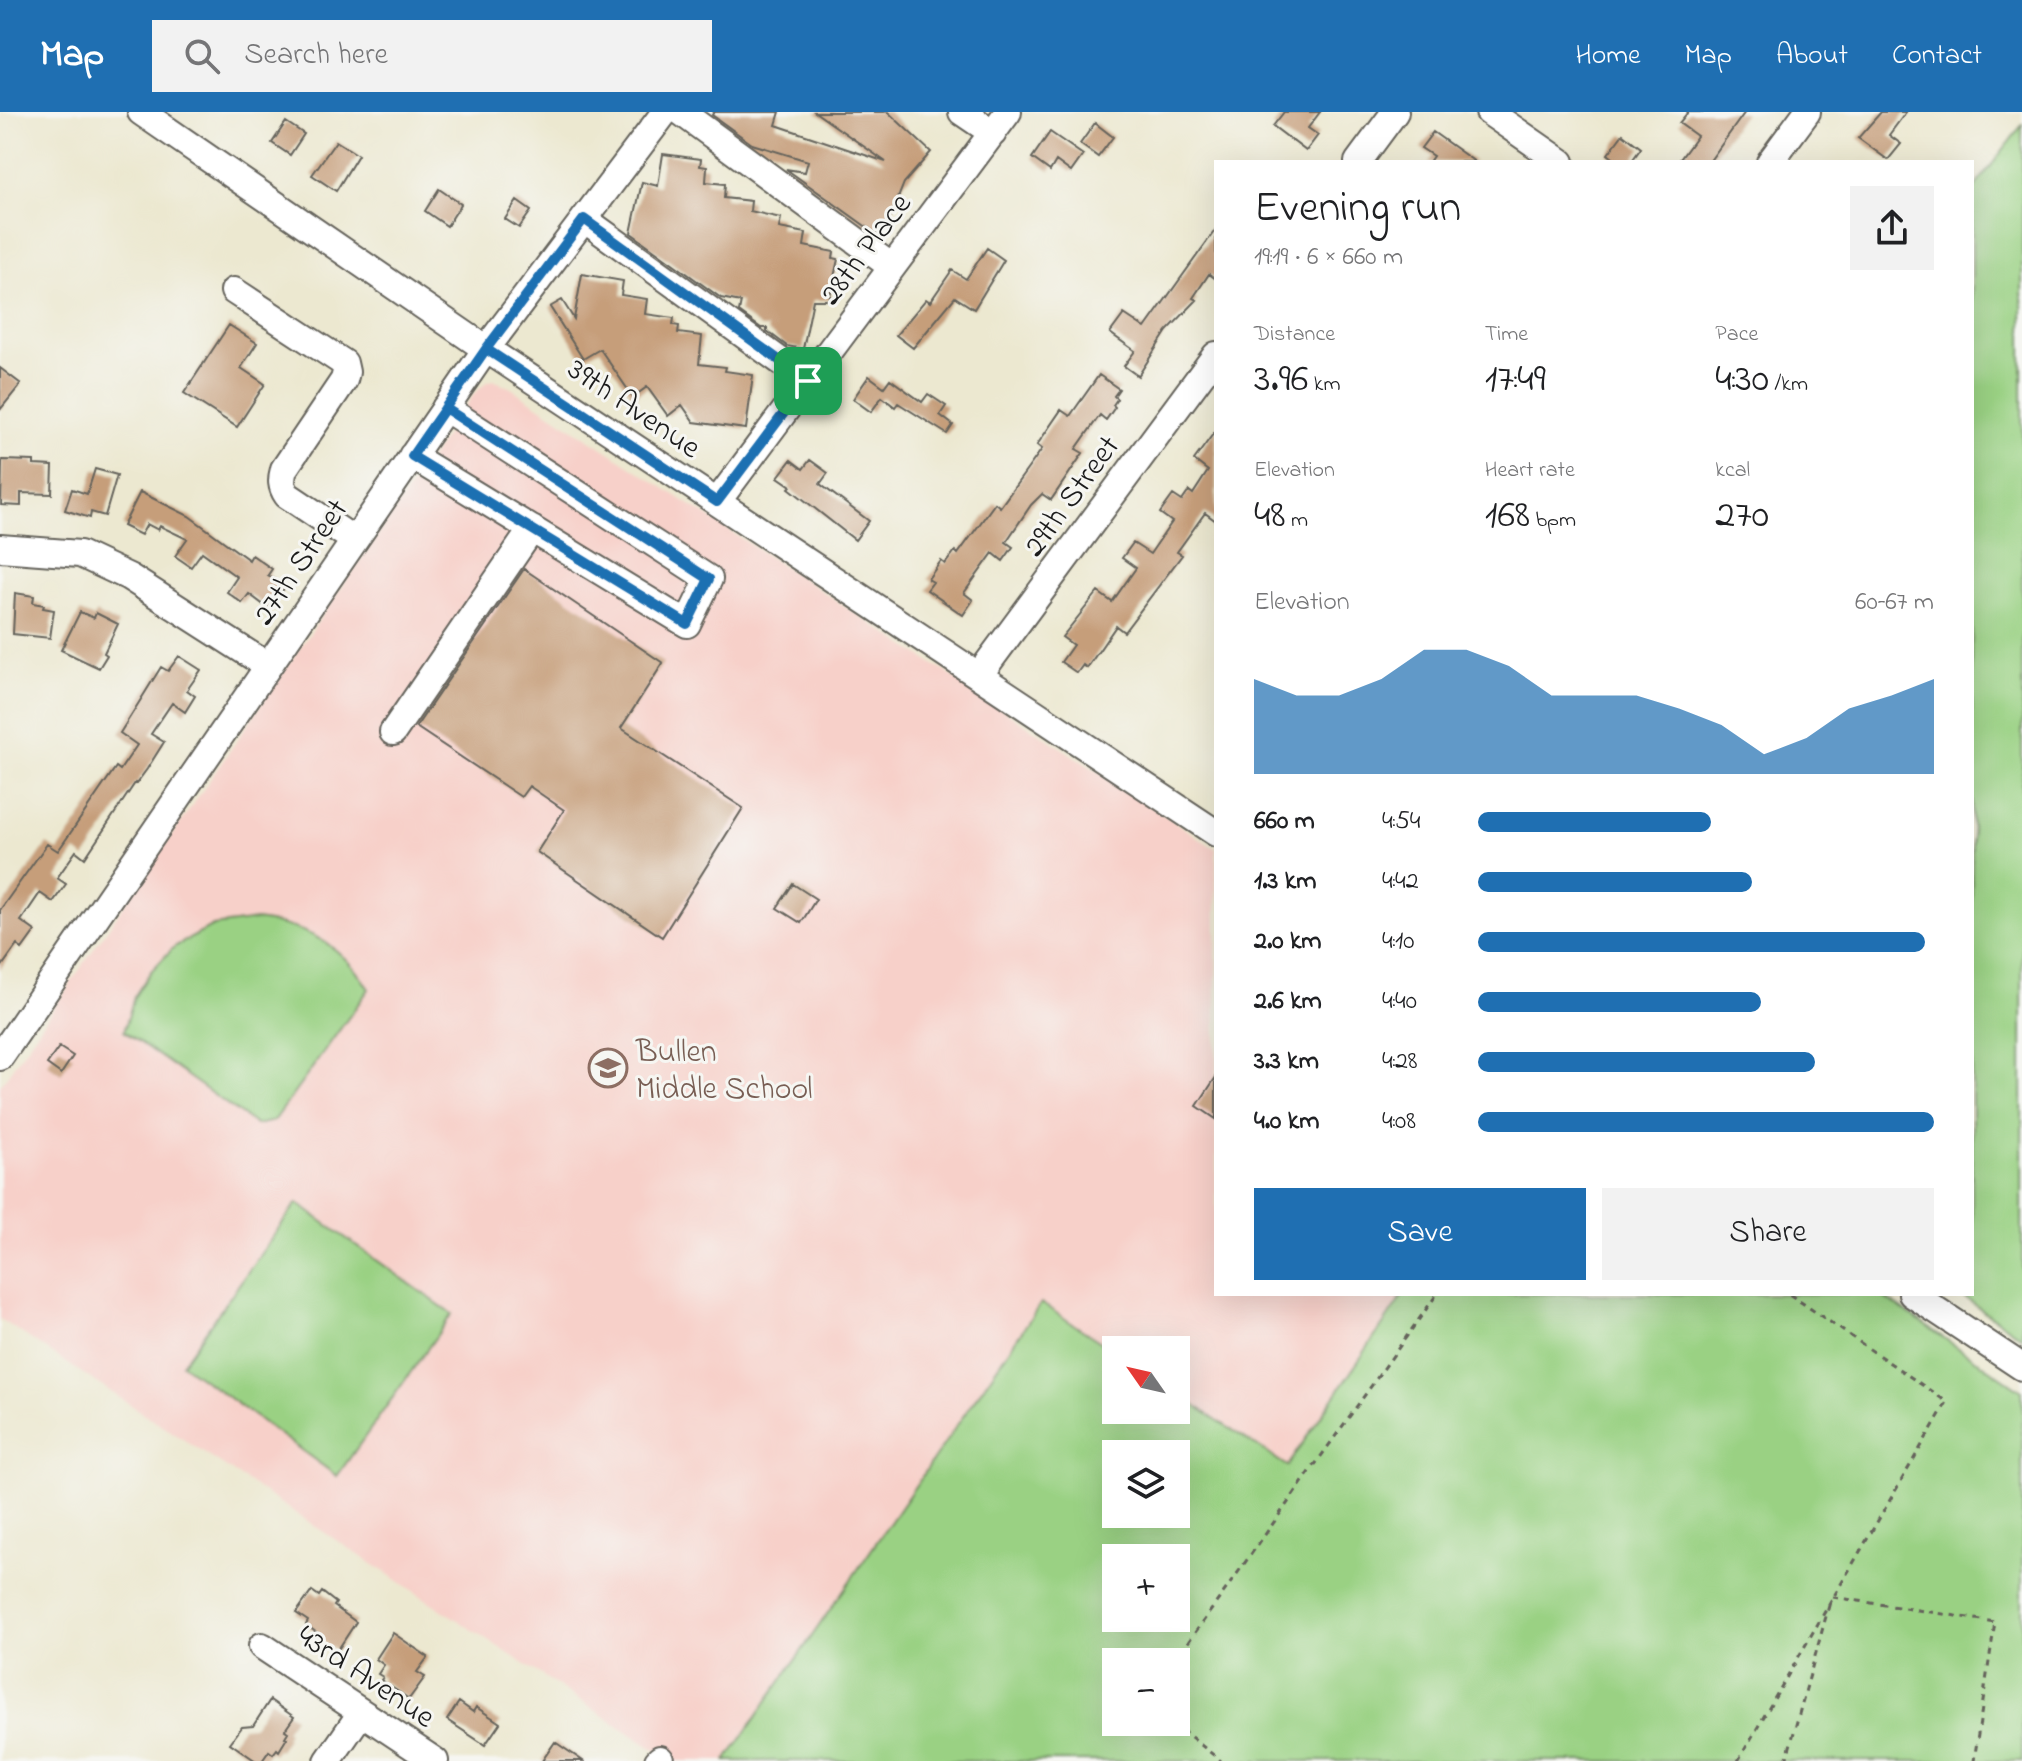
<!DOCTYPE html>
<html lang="en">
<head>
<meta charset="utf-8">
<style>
  :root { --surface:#fff; --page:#f2f2f2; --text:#202124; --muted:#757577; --accent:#1f6fb2 }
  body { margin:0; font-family:"Indie Flower",sans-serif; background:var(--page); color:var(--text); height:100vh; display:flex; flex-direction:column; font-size:30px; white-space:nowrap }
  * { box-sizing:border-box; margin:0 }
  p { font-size:26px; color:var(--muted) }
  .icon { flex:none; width:44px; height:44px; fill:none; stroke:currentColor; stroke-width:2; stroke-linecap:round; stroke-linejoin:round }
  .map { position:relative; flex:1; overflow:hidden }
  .details { position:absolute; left:1214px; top:48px; width:760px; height:1136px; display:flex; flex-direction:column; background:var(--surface); border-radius:0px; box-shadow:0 8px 32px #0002 }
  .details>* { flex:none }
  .needle { width:52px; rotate:304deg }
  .buttons { position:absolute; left:1102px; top:1224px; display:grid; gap:16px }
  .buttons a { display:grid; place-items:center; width:88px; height:88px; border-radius:0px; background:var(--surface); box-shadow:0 8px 32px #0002; font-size:40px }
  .pin { position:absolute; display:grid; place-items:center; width:68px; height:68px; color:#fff; margin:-34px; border-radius:16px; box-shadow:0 4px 12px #0006 }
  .round { display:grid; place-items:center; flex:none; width:84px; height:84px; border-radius:0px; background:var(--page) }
  .summary { display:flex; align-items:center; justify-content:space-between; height:136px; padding:0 40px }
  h1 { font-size:44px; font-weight:600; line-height:60px }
  .stats { display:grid; grid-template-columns:repeat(3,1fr); gap:12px; height:136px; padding:8px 40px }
  .stats div { display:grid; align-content:center }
  .stats b { font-size:40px; font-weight:600 }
  .stats small { font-size:22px; font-weight:400 }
  .stats p { font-size:22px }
  .chart { height:224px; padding:16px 40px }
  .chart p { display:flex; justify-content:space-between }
  .chart svg { width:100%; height:144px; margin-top:8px; fill:var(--accent); opacity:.7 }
  .primary-button { display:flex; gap:16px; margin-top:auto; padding:16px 40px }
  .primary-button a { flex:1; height:92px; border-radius:0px; background:var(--accent); color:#fff; font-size:32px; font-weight:600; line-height:92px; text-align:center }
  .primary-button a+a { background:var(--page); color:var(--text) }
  ul { padding:0 40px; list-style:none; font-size:26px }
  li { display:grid; grid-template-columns:128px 96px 1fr; align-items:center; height:60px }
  li i { height:20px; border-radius:10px; background:var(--accent) }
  header { display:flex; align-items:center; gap:48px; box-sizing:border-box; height:112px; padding:0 40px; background:var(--accent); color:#fff }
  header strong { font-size:38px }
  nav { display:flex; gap:44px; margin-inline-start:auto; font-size:28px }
  .search { width:560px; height:72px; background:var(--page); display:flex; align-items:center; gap:20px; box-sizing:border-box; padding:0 28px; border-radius:0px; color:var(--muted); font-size:30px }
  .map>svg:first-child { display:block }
  .built { fill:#f7d0c9 }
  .green { fill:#9ad183; stroke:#5b7650; stroke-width:2; fill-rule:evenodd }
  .building { fill:#c69e7a }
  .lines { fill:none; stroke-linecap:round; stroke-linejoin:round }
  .minor-casing { stroke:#65635b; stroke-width:30 }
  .path { stroke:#65635b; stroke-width:3; stroke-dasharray:6 6; stroke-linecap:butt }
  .minor { stroke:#fff; stroke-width:26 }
  .route-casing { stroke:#fff; stroke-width:16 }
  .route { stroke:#1f6fb2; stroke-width:10 }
  .labels { text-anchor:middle; stroke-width:6; stroke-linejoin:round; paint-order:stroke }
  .street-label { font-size:32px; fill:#1c1c1c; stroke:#f6f6f2 }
  .education-label { font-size:32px; fill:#785e54; stroke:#f6f6f2; text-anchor:start }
</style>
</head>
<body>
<header>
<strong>Map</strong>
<div class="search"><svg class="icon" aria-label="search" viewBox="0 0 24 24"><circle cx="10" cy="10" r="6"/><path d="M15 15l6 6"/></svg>Search here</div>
<nav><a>Home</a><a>Map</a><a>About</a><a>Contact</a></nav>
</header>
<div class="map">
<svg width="2022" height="1649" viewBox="0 0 2022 1649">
  <rect width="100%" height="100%" fill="#f6f6f2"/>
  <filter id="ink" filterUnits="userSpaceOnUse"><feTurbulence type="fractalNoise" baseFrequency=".0125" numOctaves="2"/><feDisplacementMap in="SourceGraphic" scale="16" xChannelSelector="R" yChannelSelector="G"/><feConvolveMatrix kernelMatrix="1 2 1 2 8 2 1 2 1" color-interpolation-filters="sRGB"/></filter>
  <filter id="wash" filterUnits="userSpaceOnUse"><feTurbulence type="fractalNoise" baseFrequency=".006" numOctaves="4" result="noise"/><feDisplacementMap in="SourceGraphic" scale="32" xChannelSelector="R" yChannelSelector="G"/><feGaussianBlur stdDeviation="1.8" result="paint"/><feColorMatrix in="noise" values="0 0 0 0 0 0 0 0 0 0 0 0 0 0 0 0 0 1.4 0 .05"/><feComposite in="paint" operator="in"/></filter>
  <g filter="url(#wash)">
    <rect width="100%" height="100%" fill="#ece8d0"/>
    <path class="built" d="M494,268L511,276L1216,737V1182H1404L1287,1354L1176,1281V1238H1116V1240L1041,1191L726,1649H672L0,1207V974L474,282L487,270Z"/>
    <path class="green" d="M2022,13V1225L1959,1182H1972V79Z
      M256,808C308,815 340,831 369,877L274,1009L256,1013L124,919L134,885L151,859L174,835L213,814Z
      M297,1091L452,1202L337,1364L182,1252Z
      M1404,1182H1879L2022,1279V1649H726L1041,1191L1116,1240V1298H1176V1281L1287,1354ZM1116,1342H1176V1402H1116ZM1116,1446H1176V1506H1116ZM1116,1550H1176V1610H1116Z"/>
    <g id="blocks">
      <path class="building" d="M714,0H780L776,13L886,50L815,0H888L931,40L904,71L882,126L786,57L805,60L808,49L752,32L712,3Z
        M1284,0H1320L1308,16L1318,23L1306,39L1273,14Z
        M1688,0H1745L1709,50H1678L1697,24L1679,11Z
        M1881,0H1906L1889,23L1901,32L1888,48L1858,26Z
        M286,10L304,22L290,43L272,31Z
        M1095,11L1113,25L1098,45L1080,32Z
        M1050,20L1083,43L1071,60L1056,49L1050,59L1032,46Z
        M1433,20L1475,50H1429L1433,44L1421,36Z
        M1623,22L1641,36L1631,50H1618L1608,42Z
        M336,29L358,43L336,79L312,63Z
        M663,42L701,47L700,54L707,55L706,70L725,72L724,86L751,89L750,99L781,106L779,116L806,121L804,134L834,140L833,146L838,147L829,188H813L803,237L787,234L767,219V216H761L739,200L741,190L721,186L631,121L642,70L658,74Z
        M439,77L461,92L447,114L425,99Z
        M517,89L531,99L519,116L505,107Z
        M1216,117V167L1209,162L1193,186L1197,188L1167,219L1138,264L1124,254L1135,239L1110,221L1124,202L1145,216Z
        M987,136L1004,148L974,197L955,185L913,236L896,223L926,187L930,190L952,158L966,167Z
        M582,162L623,169L621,183L647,187L645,202L674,206L673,213L679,214L678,221L702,224L699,252L726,255L725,259L753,263L746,317L694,310L682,293L668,304L647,275L633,285L600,237L583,247L550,195L562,188L574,207Z
        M229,213L257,231L241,256L265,272L237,315L184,281Z
        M0,256L21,272L0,298Z
        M1099,263L1119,277L1114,284L1117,287L1113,293L1115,295L1106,308L1100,303L1076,337L1083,341L1051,388L1042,382L1031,393L1006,430L1013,435L1003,449L993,441L964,481L973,488L963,503L927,478L933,470L928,467L941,449L945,452L955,439L958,442L995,391L1000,395L1042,337L1037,333L1061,298L1070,304Z
        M869,264L884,275L890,267L922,290L928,282L946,294L940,303L953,313L947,322L898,291L895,295L882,285L871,300L853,287Z
        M1216,318V409L1205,401L1177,440L1182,443L1124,520L1116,514L1087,556L1083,553L1077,561L1061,550L1073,533L1062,525L1098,480L1112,490L1136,456L1122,446L1133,431L1150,442L1172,410L1160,401L1173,383L1182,389L1189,379L1193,382L1208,359L1194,348Z
        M2,348L34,349V353L53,354L52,382L21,381V394L1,393Z
        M791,348L803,357L810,348L828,361L820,372L869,409L855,428L789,376L791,374L778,365Z
        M95,357L117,363L105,404L91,400L90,406L65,398L72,377L87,382Z
        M140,380L189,404L249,448L252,443L272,457L268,463L285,475L269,497L249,482L242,491L227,480L237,465L202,440L191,455L175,444L187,427L160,414L158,418L147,412L141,423L123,414Z
        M524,457L663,551L621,616L743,696L662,825L537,740L564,698L529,674L521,685L416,615Z
        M15,481L34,484L33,491L44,493L43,496L54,498L50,526L13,522Z
        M80,500L94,506L96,501L118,512L104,541L107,543L99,556L61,538Z
        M179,544L201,558L187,578L195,584L185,600L172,591L151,622L164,630L147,657L136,672L135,671L85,746L76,739L57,766L66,772L53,790L40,781L21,809L35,819L22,837L17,833L0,857V798L47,732L58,739L116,655L120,658L137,633L120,621L161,555L168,559Z
        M793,772L816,787L801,811L777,796Z
        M59,935L73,944L61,962L47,952Z
        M1216,965V1007L1197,994Z
        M312,1479L319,1484L322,1480L336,1491L334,1494L356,1510L337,1539L318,1526L320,1523L306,1513L308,1509L296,1501Z
        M393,1521L428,1545L417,1560L425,1565L409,1587L381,1568L383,1565L378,1562L384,1553L376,1547Z
        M270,1588L294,1605L285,1618L288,1620L285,1625L287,1626L279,1639L277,1637L273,1642L269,1639L262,1649H256L230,1631L242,1615L253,1614Z
        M459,1590L473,1600L476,1595L500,1611L485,1633L447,1608Z
        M555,1630L583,1649H542Z"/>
    </g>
  </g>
  <g filter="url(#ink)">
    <use href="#blocks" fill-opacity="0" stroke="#65635b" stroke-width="2"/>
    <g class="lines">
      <g class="minor-casing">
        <path id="minor" d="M141,0L486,237L1216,721
          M681,0L892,155
          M962,0L993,21
          M1489,0L1561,50
          M1358,50L1395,0
          M1770,50L1807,0
          M584,107L808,269
          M234,179L344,251L346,260L344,268L284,357C281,368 281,374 287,383L354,428
          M412,344L687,512L709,467L445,296
          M717,390L1008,0
          M0,436L80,442L129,465L268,554
          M979,563L1216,243
          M393,620L532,417
          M0,945L486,237L665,0
          M1912,1182L2022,1255
          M262,1534L435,1649
          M328,1649L361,1601
          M658,1649L660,1647"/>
      </g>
      <path class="path" d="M1833,1485L1995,1510L1974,1649
        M1174,1550L1437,1182
        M1172,1610L1221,1649
        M1738,1649L1947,1290L1789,1182
        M1786,1649L1830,1490"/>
      <use href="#minor" class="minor"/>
    </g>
  </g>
  <g class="lines" filter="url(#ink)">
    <g class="route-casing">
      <path id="route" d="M808,269L717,390L486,237L412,344L687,512L709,467L445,296L486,237L584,107L808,269"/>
    </g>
    <use href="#route" class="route"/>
  </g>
  <defs>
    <g id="school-ring" transform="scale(2)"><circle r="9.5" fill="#f6f6f2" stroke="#8d6e63" stroke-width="1.5"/><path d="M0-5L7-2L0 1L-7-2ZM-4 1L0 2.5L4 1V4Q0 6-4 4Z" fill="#8d6e63"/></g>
  </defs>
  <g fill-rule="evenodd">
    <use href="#school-ring" x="608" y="956"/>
  </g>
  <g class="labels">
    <g class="street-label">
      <text transform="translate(864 136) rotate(-53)" y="11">28th Place</text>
      <text transform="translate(635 295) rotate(34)" y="11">39th Avenue</text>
      <text transform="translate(1070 383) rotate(-54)" y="11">29th Street</text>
      <text transform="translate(299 449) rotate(-56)" y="11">27th Street</text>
      <text transform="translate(367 1563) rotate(34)" y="11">43rd Avenue</text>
    </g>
    <g class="education-label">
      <text x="636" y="949">Bullen<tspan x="636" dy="37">Middle School</tspan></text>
    </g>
  </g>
</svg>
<div class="buttons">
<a><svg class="needle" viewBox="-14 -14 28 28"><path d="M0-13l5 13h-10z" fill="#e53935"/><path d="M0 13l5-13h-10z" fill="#757577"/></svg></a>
<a><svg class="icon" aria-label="layers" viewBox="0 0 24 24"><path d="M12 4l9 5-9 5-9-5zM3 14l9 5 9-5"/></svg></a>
<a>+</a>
<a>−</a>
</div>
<div class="pin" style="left:808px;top:269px;background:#1e9e55"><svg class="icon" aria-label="arrive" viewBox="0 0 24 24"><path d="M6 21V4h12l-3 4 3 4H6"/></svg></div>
<section class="details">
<div class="summary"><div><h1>Evening run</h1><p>19:19 · 6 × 660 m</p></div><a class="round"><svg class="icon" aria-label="share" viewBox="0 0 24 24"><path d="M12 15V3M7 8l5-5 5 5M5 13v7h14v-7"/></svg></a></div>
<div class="stats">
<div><p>Distance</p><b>3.96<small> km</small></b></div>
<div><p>Time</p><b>17:49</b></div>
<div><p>Pace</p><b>4:30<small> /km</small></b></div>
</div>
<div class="stats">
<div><p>Elevation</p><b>48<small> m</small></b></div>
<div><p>Heart rate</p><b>168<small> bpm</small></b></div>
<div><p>kcal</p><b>270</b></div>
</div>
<div class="chart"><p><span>Elevation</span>60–67 m</p>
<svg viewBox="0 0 160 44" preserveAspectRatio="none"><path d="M0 44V15L10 20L20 20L30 15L40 6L50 6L60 11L70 20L80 20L90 20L100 24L110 29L120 38L130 33L140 24L150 20L160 15V44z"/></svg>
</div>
<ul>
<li><b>660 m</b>4:54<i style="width:51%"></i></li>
<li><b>1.3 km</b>4:42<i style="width:60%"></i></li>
<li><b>2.0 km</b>4:10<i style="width:98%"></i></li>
<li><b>2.6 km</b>4:40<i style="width:62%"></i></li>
<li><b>3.3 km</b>4:28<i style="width:74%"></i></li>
<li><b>4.0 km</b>4:08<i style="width:100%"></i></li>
</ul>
<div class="primary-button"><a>Save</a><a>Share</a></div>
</section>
</div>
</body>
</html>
